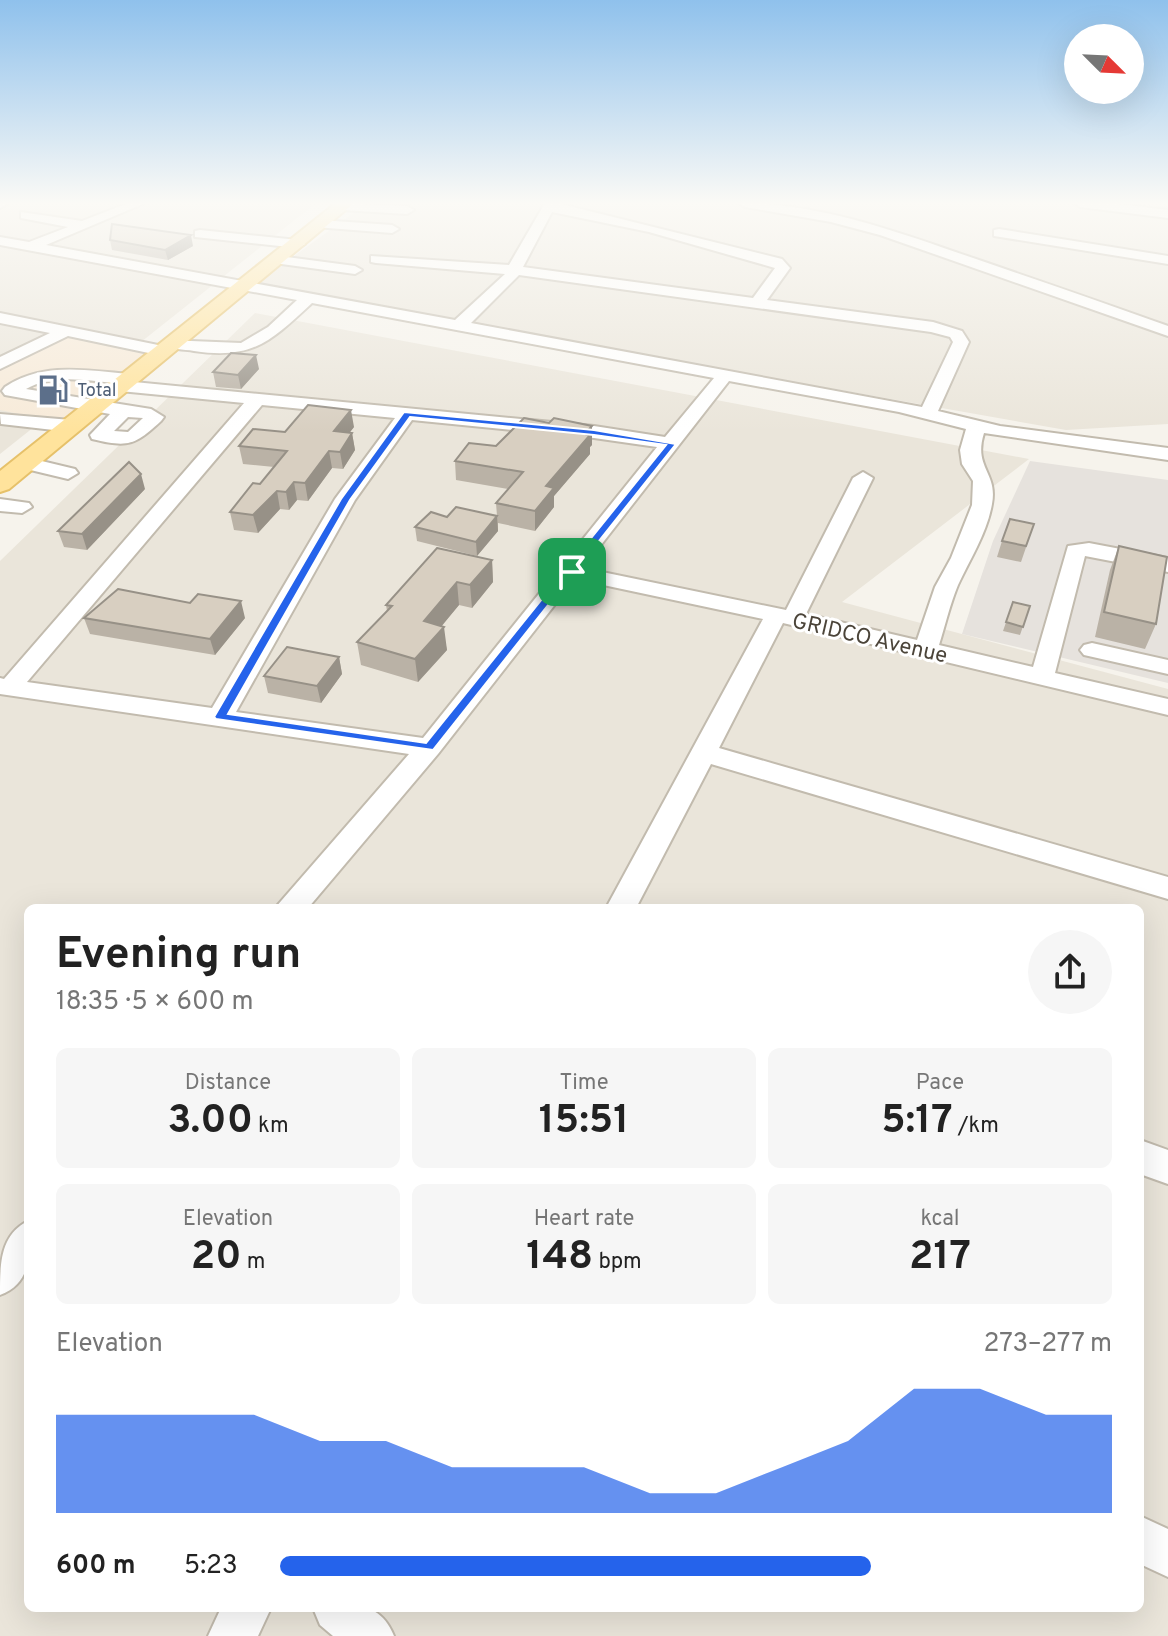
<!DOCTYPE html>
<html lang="en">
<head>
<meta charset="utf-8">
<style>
  :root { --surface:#fff; --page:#f6f6f6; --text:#222; --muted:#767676; --accent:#2563eb }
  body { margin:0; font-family:Overpass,sans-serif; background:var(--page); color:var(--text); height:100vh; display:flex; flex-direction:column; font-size:30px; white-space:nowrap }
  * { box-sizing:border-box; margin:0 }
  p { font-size:26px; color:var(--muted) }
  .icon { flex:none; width:44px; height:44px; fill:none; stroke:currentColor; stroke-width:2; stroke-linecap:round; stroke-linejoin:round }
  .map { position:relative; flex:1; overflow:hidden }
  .details { position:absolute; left:24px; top:904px; width:1120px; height:708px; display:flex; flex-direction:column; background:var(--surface); border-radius:12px; box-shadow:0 8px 32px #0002 }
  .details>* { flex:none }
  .needle { width:52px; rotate:114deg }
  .tools { position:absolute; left:1064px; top:24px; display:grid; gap:16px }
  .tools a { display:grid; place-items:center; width:80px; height:80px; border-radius:50%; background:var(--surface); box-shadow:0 8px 32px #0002; font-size:40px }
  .pin { position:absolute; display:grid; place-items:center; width:68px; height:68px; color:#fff; margin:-34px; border-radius:16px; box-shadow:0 4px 12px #0006 }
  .round { display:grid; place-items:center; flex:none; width:84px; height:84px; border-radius:42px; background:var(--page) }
  .headline { display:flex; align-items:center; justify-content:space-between; height:136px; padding:0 32px }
  h1 { font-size:44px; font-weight:700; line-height:60px }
  .metrics { display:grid; grid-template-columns:repeat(3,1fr); gap:12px; height:136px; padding:8px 32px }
  .metrics div { display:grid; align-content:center; border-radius:12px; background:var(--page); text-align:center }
  .metrics b { font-size:40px; font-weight:700 }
  .metrics small { font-size:22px; font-weight:400 }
  .metrics p { font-size:22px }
  .chart { height:224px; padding:16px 32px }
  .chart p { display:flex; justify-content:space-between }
  .chart svg { width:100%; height:144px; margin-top:8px; fill:var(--accent); opacity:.7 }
  ul { padding:0 32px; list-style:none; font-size:26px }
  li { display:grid; grid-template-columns:128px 96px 1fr; align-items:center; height:60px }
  li i { height:20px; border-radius:10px; background:var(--accent) }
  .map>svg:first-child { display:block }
  .residential { fill:#eae5da; fill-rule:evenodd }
  .commercial { fill:#f7ead8 }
  .industrial { fill:#e6e2dd }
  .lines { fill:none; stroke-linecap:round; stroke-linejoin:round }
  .minor-casing { stroke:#c2bbae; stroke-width:4 }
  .major-casing { stroke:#e6c16a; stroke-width:4 }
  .minor { fill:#fff; fill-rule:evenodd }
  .major { fill:#ffe39c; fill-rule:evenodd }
  .wall { fill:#bab2a6 }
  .shaded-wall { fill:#979187 }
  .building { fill:#d8cfc1; stroke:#979187; stroke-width:2 }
  .route { fill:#2563eb; stroke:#fff; stroke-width:2; fill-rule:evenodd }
  .labels { text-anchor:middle; stroke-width:6; stroke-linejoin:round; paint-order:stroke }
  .far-service-label { font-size:18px; fill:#4e5e75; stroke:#fff; text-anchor:start }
  .street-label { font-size:22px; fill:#4b4439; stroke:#fff }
</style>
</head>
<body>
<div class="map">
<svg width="1168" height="1636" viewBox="0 0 1168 1636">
  <rect width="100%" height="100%" fill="#f6f3ec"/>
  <path class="residential" d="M0,203H316L0,454Z
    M367,203H1168V424L1066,430L253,286Z
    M255,313L1029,459L842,602L1168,689V1636H0V561ZM28,908H1140V1608H28Z"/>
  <path class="commercial" d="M64,334L147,353L58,422L0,410V369Z"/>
  <path class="industrial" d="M1030,461L1168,480V683L962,634L993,541Z"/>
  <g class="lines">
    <g class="minor-casing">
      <path id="minor" d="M0,203H9L0,208Z
        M128,203H145L46,245L455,320L505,274L376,263L371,262V256L509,265L545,203H557L782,259L790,268L767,300L933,322L962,331L969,342L938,411L1000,426L1168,448V460L984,433C973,468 998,472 992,504C987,533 970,559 958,585C950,604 945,626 939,645L1033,667L1068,546L1089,543L1168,558V572L1085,556L1055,673L1168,699V715L783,623L719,748L1168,877V899L711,764L636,908H606L763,619L575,579L438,754L308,908H275L409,754L0,694V678L4,679L244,403L120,391L114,390L113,383C85,380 52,374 26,389L151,409L164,417L161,421C135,445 129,448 92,439L90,435L110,414L5,395L2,391L5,387C42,362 85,370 128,374L134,375V382L594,426L665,437L714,378L312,303C271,341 253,360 194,351C183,349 171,350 164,343L166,340L241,343L268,327L297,300L0,245V237L29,242L68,227L21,218V212L82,221ZM552,212L649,232L775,268L753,298L523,267ZM519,275L931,332L950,337L953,342L922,407L471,323ZM729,381L899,412L966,429L960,450L962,464L973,481L972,505L951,558L935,587L917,640L806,614L873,478L863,472L853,478L786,610L583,568ZM262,405L395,418L335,499L212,708L27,682ZM128,417L143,418L128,432L114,431ZM412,420L594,438L657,447L423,738L236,712L355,500Z
        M339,203L407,206L414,210L407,214L342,210L336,206Z
        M739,203C821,203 900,233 976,259C1040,281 1104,303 1168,326V336L880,235L831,222L745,207Z
        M1074,203H1110L1168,210V218L1080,207Z
        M320,220L392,225L399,229L392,233L315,227L313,224Z
        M999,229L1168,256V264L994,236V230Z
        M200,230L298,240L305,244L298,248L195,237V231Z
        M279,256L355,266L362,270L355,274L274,263L272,260Z
        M0,313L163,346L171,351L163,356L68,336L0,369V357L50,333L0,323Z
        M0,414L71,420L80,426L71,432L1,424Z
        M25,457L75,469L78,473L68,479L18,467L15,463Z
        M0,499L29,503L32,507L22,513L0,511Z
        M1092,643L1168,660V674L1084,655L1080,650L1084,645Z
        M1140,1140L1168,1150V1184L1140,1174Z
        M28,1221C28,1253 34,1282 0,1295C0,1264 0,1235 28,1221Z
        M1140,1516L1168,1529V1577L1140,1564Z
        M221,1608H271L258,1636H208Z
        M313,1608C350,1608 378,1597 394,1636H333L320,1625Z"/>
    </g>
    <g class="major-casing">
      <path id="major" d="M336,203H354L9,489L0,492V471Z"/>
    </g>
    <use href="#minor" class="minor"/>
    <use href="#major" class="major"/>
  </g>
  <path class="wall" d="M110,240L193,246L168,260L112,250Z
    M259,369L241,389L216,387L213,372Z
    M354,427L349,433H352L355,450L343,469L332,468L308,501L297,500L289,510L280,509L258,533L234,530L230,512L260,484L274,467L243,464L239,446Z
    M592,445L590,447V454L554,496V507L535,531L498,523V531L477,556L417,541L415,527L447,517L497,516L496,503L508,489L456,480L455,461L496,446Z
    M145,489L87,550L64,547L58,531Z
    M1034,524L1021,562L997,557L1002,541Z
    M1119,546L1156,624L1145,649L1095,637L1110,570Z
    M492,560L493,582L472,608L459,605L441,626L447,650L418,682L361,665L357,642L387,611L386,605Z
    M1013,602L1030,606L1020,635L1003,631Z
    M84,618H245L215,655L90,634Z
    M339,657L342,674L321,703L268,693L264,676Z"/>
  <path class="shaded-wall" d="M191,235L193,246L168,260L165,250Z
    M256,355L259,369L241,389L238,375Z
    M351,410L354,427L337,449L334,431Z
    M592,426V445L590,447V454L554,496V507L535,531V511L546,486Z
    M352,433L355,450L343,469L340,452Z
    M329,451L332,468L308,501L305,483Z
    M141,474L145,489L87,550L82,534Z
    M294,482L297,500L289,510L286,492Z
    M277,491L280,509L258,533L253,515Z
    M497,516L498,531L477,556L476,542Z
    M492,560L493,582L472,608L470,585Z
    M457,582L459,605L427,644L424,621Z
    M241,601L245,618L215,655L210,639Z
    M444,627L447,650L418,682L415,659Z
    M339,657L342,674L321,703L317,686Z"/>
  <path class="building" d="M112,224L191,235L165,250L110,240Z
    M231,353L256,355L238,375L213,372Z
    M308,405L351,410L334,431L352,433L340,452L329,451L305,483L294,482L286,492L277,491L253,515L230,512L253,483L260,484L287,451L239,446L253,429L285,432Z
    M524,418L549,423L554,418L592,426L585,434L590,435L546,486L554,488L535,511L496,503L523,472L455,461L469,443L496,446Z
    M129,462L141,474L82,534L58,531Z
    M456,507L497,516L476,542L415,527L431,512L447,517Z
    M1010,519L1034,524L1026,546L1002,541Z
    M1119,546L1167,557L1156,624L1104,612Z
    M437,548L492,560L470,585L457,582L424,621L444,627L415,659L357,642L392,606L386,605Z
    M118,589L190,603L198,594L241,601L210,639L84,618Z
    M1013,602L1030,606L1023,627L1006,622Z
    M287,647L339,657L317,686L264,676Z"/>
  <linearGradient id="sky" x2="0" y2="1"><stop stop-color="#8fc1ec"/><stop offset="0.47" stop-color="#fbfaf6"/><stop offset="1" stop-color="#fbfaf6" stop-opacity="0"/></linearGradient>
  <rect width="1168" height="432" fill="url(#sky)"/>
  <path class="route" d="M404,412L594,430L676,444L433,750L216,719L214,717L341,499ZM410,417L594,435L666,445L426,743L228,714L350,500Z"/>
  <defs>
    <g id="fuel-bare" transform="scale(2.4)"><path d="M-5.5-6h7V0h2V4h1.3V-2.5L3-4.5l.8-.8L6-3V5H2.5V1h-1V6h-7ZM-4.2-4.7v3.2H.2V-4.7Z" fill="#5c6f8a" stroke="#fff" stroke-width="2.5" paint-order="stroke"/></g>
  </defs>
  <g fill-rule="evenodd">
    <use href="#fuel-bare" x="53" y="390"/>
  </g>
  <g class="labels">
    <g class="far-service-label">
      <text x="77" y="396">Total</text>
    </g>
    <g class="street-label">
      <text transform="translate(870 637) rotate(13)" y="8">GRIDCO Avenue</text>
    </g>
  </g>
</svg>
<div class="tools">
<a><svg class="needle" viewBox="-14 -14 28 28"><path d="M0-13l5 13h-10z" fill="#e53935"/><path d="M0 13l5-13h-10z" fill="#767676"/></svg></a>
</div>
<div class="pin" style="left:572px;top:572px;background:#1e9e55"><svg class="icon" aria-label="arrive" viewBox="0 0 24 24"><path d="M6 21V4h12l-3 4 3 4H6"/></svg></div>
<section class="details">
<div class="headline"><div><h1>Evening run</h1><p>18:35 · 5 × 600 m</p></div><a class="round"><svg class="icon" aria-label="share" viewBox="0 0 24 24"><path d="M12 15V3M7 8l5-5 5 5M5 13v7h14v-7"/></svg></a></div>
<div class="metrics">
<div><p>Distance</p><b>3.00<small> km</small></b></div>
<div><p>Time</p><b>15:51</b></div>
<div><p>Pace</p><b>5:17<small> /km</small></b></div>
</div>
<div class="metrics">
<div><p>Elevation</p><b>20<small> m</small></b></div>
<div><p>Heart rate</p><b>148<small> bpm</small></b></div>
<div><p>kcal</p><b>217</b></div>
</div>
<div class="chart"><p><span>Elevation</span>273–277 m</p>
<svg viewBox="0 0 160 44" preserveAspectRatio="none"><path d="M0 44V14L10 14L20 14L30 14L40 22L50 22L60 30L70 30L80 30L90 38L100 38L110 30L120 22L130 6L140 6L150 14L160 14V44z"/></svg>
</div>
<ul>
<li><b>600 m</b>5:23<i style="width:71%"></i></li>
</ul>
</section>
</div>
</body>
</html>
